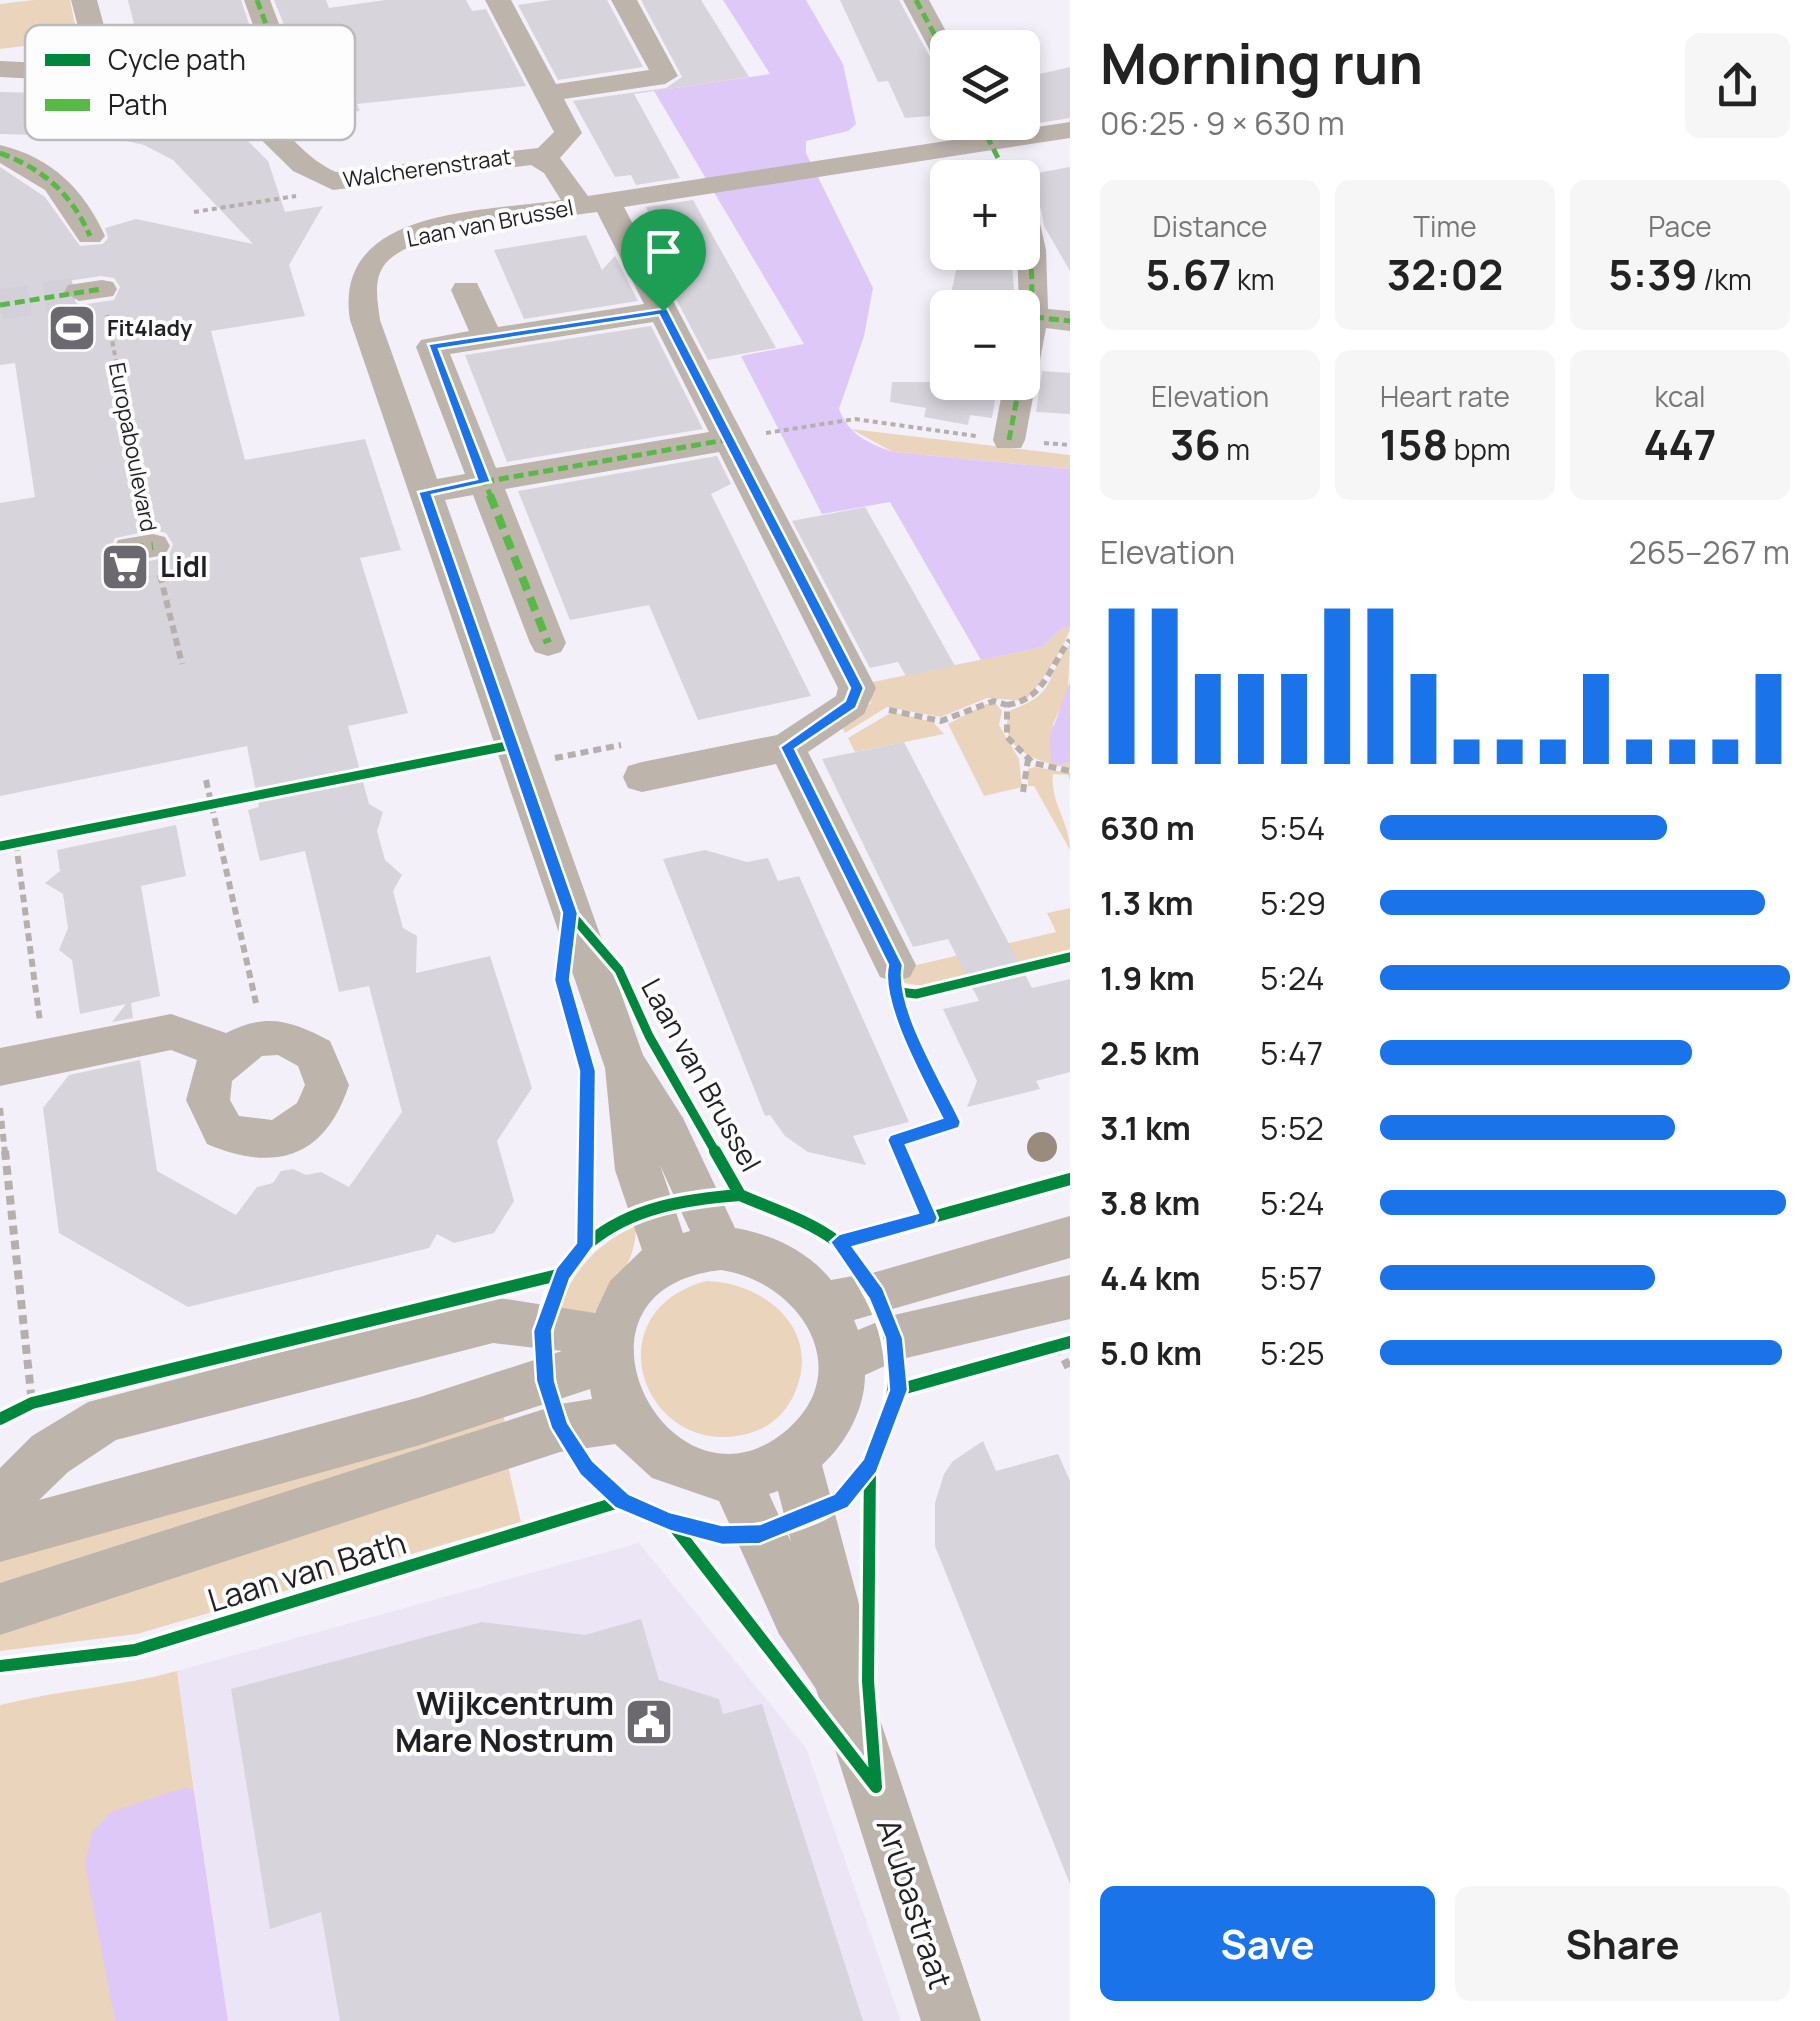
<!DOCTYPE html>
<html lang="en">
<head>
<meta charset="utf-8">
<style>
  :root { --surface:#fff; --page:#f6f6f6; --text:#222; --muted:#767676; --accent:#1a73e8 }
  body { margin:0; font-family:Manrope,sans-serif; background:var(--page); color:var(--text); height:100vh; display:flex; flex-direction:column; font-size:38px; white-space:nowrap }
  * { box-sizing:border-box; margin:0 }
  p { font-size:32px; color:var(--muted) }
  .icon { flex:none; width:55px; height:55px; fill:none; stroke:currentColor; stroke-width:2; stroke-linecap:round; stroke-linejoin:round }
  .map { position:relative; flex:1; overflow:hidden }
  .drawer { display:flex; flex-direction:column; background:var(--surface); width:750px }
  .drawer>* { flex:none }
  .controls { position:absolute; left:930px; top:30px; display:grid; gap:20px }
  .controls a { display:grid; place-items:center; width:110px; height:110px; border-radius:15px; background:var(--surface); box-shadow:0 5px 15px #0003; font-size:50px }
  .pin { position:absolute; display:grid; place-items:center; width:85px; height:85px; color:#fff; margin:-102px -42px; border-radius:50% 50% 50% 0; rotate:-45deg; box-shadow:0 0 10px #0007 }
  .pin .icon { rotate:45deg }
  .round { display:grid; place-items:center; flex:none; width:105px; height:105px; border-radius:15px; background:var(--page) }
  .overview { display:flex; align-items:center; justify-content:space-between; height:170px; padding:0 30px }
  h1 { font-size:55px; font-weight:700; line-height:75px }
  .figures { display:grid; grid-template-columns:repeat(3,1fr); gap:15px; height:170px; padding:10px 30px }
  .figures div { display:grid; align-content:center; border-radius:15px; background:var(--page); text-align:center }
  .figures b { font-size:42px; font-weight:700 }
  .figures small { font-size:28px; font-weight:400 }
  .figures p { font-size:28px }
  .chart { height:280px; padding:20px 30px }
  .chart p { display:flex; justify-content:space-between }
  .chart svg { width:100%; height:180px; margin-top:10px; stroke:var(--accent); stroke-width:6 }
  .primary-button { display:flex; gap:20px; margin-top:auto; padding:20px 30px }
  .primary-button a { flex:1; height:115px; border-radius:15px; background:var(--accent); color:#fff; font-size:40px; font-weight:700; line-height:115px; text-align:center }
  .primary-button a+a { background:var(--page); color:var(--text) }
  ul { padding:0 30px; list-style:none; font-size:32px }
  li { display:grid; grid-template-columns:160px 120px 1fr; align-items:center; height:75px }
  li i { height:25px; border-radius:12px; background:var(--accent) }
  main { display:flex; flex:1; min-height:0 }
  .map>svg:first-child { display:block }
  .built { fill:#ece5f6 }
  .green { fill:#ead5bc }
  .water { fill:#ddc8f7 }
  .building { fill:#d7d4db; fill-rule:evenodd }
  .lines { fill:none; stroke-linecap:round; stroke-linejoin:round }
  .minor-tunnel { stroke:#d4d0d9; stroke-width:30; stroke-dasharray:30 15; stroke-linecap:butt }
  .path-far2 { stroke:#b7afac; stroke-width:4; stroke-dasharray:5 4; stroke-linecap:butt }
  .path-far1 { stroke:#b7afac; stroke-width:6; stroke-dasharray:8 5; stroke-linecap:butt }
  .path { stroke:#b7afac; stroke-width:8; stroke-dasharray:9 6; stroke-linecap:butt }
  .minor { fill:#bdb4ac; fill-rule:evenodd }
  .quiet-far1 { stroke:#58b947; stroke-width:5; stroke-dasharray:10 5; stroke-linecap:butt }
  .quiet { stroke:#58b947; stroke-width:8; stroke-dasharray:14 8; stroke-linecap:butt }
  .cycleway-far1-casing { stroke:#fdfdfd; stroke-width:15 }
  .cycleway-casing { stroke:#fdfdfd; stroke-width:19 }
  .cycleway-far1 { stroke:#00873e; stroke-width:9 }
  .cycleway { stroke:#00873e; stroke-width:12 }
  .tree { fill:#998b7d }
  .route { fill:#1a73e8; stroke:#fff; stroke-width:2.5; fill-rule:evenodd }
  .labels { text-anchor:middle; stroke-width:8; stroke-linejoin:round; paint-order:stroke }
  .far-street-label { font-size:22px; fill:#211e24; stroke:#fdfdfd }
  .far-poi-label { font-size:22px; font-weight:bold; fill:#211e24; stroke:#fdfdfd; text-anchor:start }
  .poi-label { font-size:28px; font-weight:bold; fill:#211e24; stroke:#fdfdfd; text-anchor:start }
  .street-label { font-size:28px; fill:#211e24; stroke:#fdfdfd }
  .near-street-label { font-size:32px; fill:#211e24; stroke:#fdfdfd }
  .near-poi-label { font-size:32px; font-weight:bold; fill:#211e24; stroke:#fdfdfd; text-anchor:end }
  .key { fill:#fdfdfd; stroke:#bbbabc; stroke-width:2.5 }
  .key-label { font-size:28px; fill:#211e24 }
</style>
</head>
<body>
<main>
<div class="map">
<svg width="1070" height="2021" viewBox="0 0 1070 2021">
  <rect width="100%" height="100%" fill="#f4f0f9"/>
  <path class="built" d="M639,1543L806,1748L901,2021H228L177,1671Z"/>
  <path class="green" d="M34,0H70L78,39L0,49V4Z
    M851,429L1070,455V469L893,452Z
    M1070,627C1070,638 1036,693 1024,701L987,698L941,717L887,707L845,733L842,727L871,703L868,683L1042,647L1061,629Z
    M1070,644L1068,692L1053,724L1060,765L1070,762V768C1042,764 992,748 1011,710C1057,694 1044,679 1070,644Z
    M986,704H996L1002,711L999,725L1019,759L1022,787L984,796L948,724Z
    M892,712L933,722L944,734L855,752L848,738Z
    M1035,767L1070,773V780L1068,775L1053,774C1050,803 1070,822 1070,850L1034,786H1028V769Z
    M1070,908V951L1065,953L923,986L904,983L896,970L1056,932L1047,913Z
    M636,1226C636,1263 614,1287 592,1316L559,1310C572,1271 597,1243 636,1226Z
    M706,1281C763,1282 821,1328 796,1390C787,1413 770,1428 747,1434C645,1460 590,1313 706,1281Z
    M503,1412L506,1429L0,1593V1556Z
    M506,1457L521,1522L137,1634L0,1651V1627Z
    M177,1671L194,1791L186,1788L104,1945L115,2021H0V1705C59,1690 119,1687 177,1671Z"/>
  <path class="water" d="M723,0H806L843,64L856,124L848,131L806,141V153L873,288L864,336L839,409C849,435 868,443 893,452L1070,469V627L1061,629L1042,647L981,660L890,502L822,514L741,356L804,344L654,91L770,74Z
    M1070,682V762L1060,765L1051,761L1050,736Z
    M186,1787L194,1791L228,2021H115L85,1864L92,1833L111,1812Z"/>
  <path class="building" d="M128,0H241L256,45L143,61Z
    M274,0H326L329,8L385,0H466L472,11L486,9L526,86L357,104L360,111L321,117Z
    M551,0H607L643,67L558,80L518,5Z
    M641,0H701L749,77L634,94L680,178L636,185L631,175L615,177L573,101L666,88L682,77Z
    M840,0H899L948,90H930L942,115L905,118L888,81L878,82Z
    M1070,67V118L1039,123L1022,107V78Z
    M0,92L168,96L237,130L268,161L285,212L323,206L289,265L305,316L211,331L245,460L365,439L401,550L360,558L408,713L348,726L369,804L383,812L377,831L385,860L402,875L393,891L403,928L417,936L416,973L490,956L532,1088L497,1141L514,1201L494,1233L454,1243L437,1234L429,1248L188,1307L59,1233L43,1108L69,1075L140,1060L157,1171L236,1215L257,1187L273,1183L281,1171L293,1169L306,1175L321,1172L349,1187L402,1112L369,986L339,992L305,851L260,861L248,810L259,807L247,746L0,796V503L35,497L15,363L0,365V167L45,197L80,246L103,244L108,238L105,228L136,219L253,244L173,160L144,145L108,137L0,134ZM101,276L114,278L120,287L114,300L80,305L60,293L67,281ZM154,530L166,533L173,544L168,557L131,565L115,560L110,551L115,538Z
    M1070,167V271L1044,226L1041,209L1030,202L1022,178L1016,177Z
    M693,200L710,231L776,348L708,360L639,228L650,216L646,207Z
    M586,235L602,270L615,256L638,301L524,319L494,250Z
    M960,252H1011L1015,302L998,301L999,308H948Z
    M651,326L703,429L507,462L465,355Z
    M1042,371L1070,373V414L1036,412Z
    M892,382H998L992,418L970,415L968,425L924,417L926,408L890,402Z
    M717,456L731,484L711,494L811,696L698,720L649,605L570,620L518,491Z
    M865,507L909,584L955,666L906,676L898,662L870,668L792,521Z
    M904,742L1032,988L1070,979V1072L1036,1081L1040,1089L967,1107L977,1081L943,1009L979,1001L948,939L913,947L822,759Z
    M176,825L186,876L141,886L160,996L131,1003L133,1018L112,1022L126,1004L80,1014L72,960L59,950L68,928L63,894L45,883L60,871L57,850Z
    M705,850L747,862L768,858L778,881L799,876L909,1122L853,1136L866,1165L808,1152L785,1136L770,1115L765,1116L663,859Z
    M983,1441L996,1471L1058,1454L1070,1481V1884L935,1546V1503L944,1474L953,1461Z
    M641,1619L659,1680L719,1699L723,1714L762,1704L863,2021H340L321,1912L270,1929L231,1689L482,1622L585,1635Z"/>
  <g class="lines">
    <path class="minor-tunnel" d="M0,305L79,292"/>
    <path class="path-far2" d="M194,212L296,196
      M107,315L143,497
      M766,433L855,419L976,436
      M1044,443L1070,445"/>
    <path class="path-far1" d="M142,495L146,514
      M160,575L182,664
      M1007,705C1045,699 1049,667 1070,640
      M889,710L941,721L994,701L1007,705V737L1033,763L1070,771
      M555,758L621,745
      M206,780L256,1003
      M1023,792L1028,760
      M16,843L40,1022
      M900,998V1016L953,1122L896,1140L902,1153
      M0,1108L5,1153"/>
    <path class="path" d="M5,1151L32,1403
      M901,1151L929,1218
      M1058,1346L1070,1371"/>
    <path class="minor" d="M71,0H97L115,66C165,70 225,75 264,111C288,132 306,159 336,172L538,148L554,132L485,0H511L556,84L649,70L611,0H637L678,76L665,84L564,99L582,133L560,158L588,196L1070,122V138L624,207L876,688L864,714L808,752L916,965L910,977L895,982L880,977L776,764L642,792L628,788L623,777L628,766L642,762L777,735L836,696L838,688L719,452L505,489L566,643L561,652L548,656L535,652L530,643L473,495L445,500L643,1055L683,1118L735,1228C771,1234 808,1251 831,1280L876,1272L1070,1216V1258L854,1320L858,1330L894,1315L1070,1275V1319L898,1360L865,1375C865,1409 846,1443 822,1465L859,1604L865,1675L981,2021H921L816,1689L779,1634L719,1501L652,1478L615,1444L560,1452L0,1635V1583L560,1404L592,1399L590,1389L420,1445L0,1562V1468L32,1436L88,1402L493,1297L595,1313L610,1281L642,1250L615,1170L605,1068L350,320C332,208 483,212 561,200L544,173L531,165L333,190L293,171L235,114L199,95L119,83L0,77V61L88,65ZM597,212L644,304L498,327L477,283H455L451,290L469,331L421,340L416,347L465,474L437,479L380,320C378,303 373,283 383,267C407,227 552,219 597,212ZM653,322L709,432L496,468L450,354ZM660,1165L690,1231L683,1233ZM721,1270C798,1281 857,1368 788,1429C671,1531 545,1289 721,1270ZM493,1343L562,1351L420,1397L39,1500L68,1472L116,1440ZM778,1491L791,1542L769,1494Z
      M244,0H270L316,122L312,128L302,130L288,122Z
      M903,0H929L955,48H948V68L935,60Z
      M0,145C51,157 84,189 105,236L100,242H80L45,190L0,163Z
      M1022,201L1037,210L1046,250L1048,309L1070,311V331L1046,328L1025,440L1021,448H997L993,440L1004,382H1022L1017,252H1022Z
      M102,280L113,282L117,289L113,296L79,301L64,292L68,285Z
      M153,534L165,537L170,546L165,555L130,561L118,558L113,549L118,540Z
      M171,1014L226,1033C267,1012 292,1021 330,1041L349,1085C325,1158 275,1173 207,1144L186,1100L197,1060L171,1050L0,1086V1048ZM278,1055L298,1066L305,1085L297,1103L272,1120L239,1116L230,1100L232,1081L262,1056Z"/>
    <path class="quiet-far1" d="M257,0L302,122
      M916,0L948,60
      M980,122L1008,178
      M0,153C43,169 71,193 90,236
      M1022,210C1037,265 1033,317 1022,372
      M0,305L102,289
      M1034,317L1070,321
      M488,338L432,347L491,497
      M1009,440L1020,382
      M425,492L731,439"/>
    <path class="quiet" d="M490,495L548,643
      M130,549L153,546"/>
    <g class="cycleway-far1-casing">
      <path id="cycleway-far1" d="M0,846L512,745
        M570,913L562,980L587,1071L586,1153
        M570,913L619,970L649,1036L716,1153
        M895,965L893,976L900,992L916,994L1070,957"/>
    </g>
    <g class="cycleway-casing">
      <path id="cycleway" d="M715,1151L740,1195
        M740,1195C772,1209 808,1220 836,1241C849,1251 859,1269 867,1283C908,1351 901,1425 852,1487C833,1510 808,1518 780,1527C747,1537 716,1534 683,1525C651,1516 620,1504 597,1480C537,1417 518,1303 590,1242C632,1207 688,1199 740,1195Z
        M839,1243L1070,1179
        M585,1246L586,1151
        M898,1390L1070,1342
        M0,1419L32,1403L562,1274
        M870,1465L868,1681L876,1787
        M670,1521L876,1787
        M0,1666L135,1650L622,1501"/>
    </g>
    <use href="#cycleway-far1" class="cycleway-far1"/>
    <use href="#cycleway" class="cycleway"/>
  </g>
  <circle class="tree" cx="1042" cy="1147" r="15"/>
  <path class="route" d="M667,308L864,688L856,708L795,749L903,965C894,1005 943,1083 961,1122L959,1128L906,1145L938,1218L935,1224L853,1247L883,1288L903,1338L908,1390L877,1472L848,1508L760,1544L722,1545L670,1531L615,1508L580,1475L551,1428L536,1381L533,1331L556,1268L576,1243L579,1071L554,980L562,913L418,492L477,479L428,344ZM659,315L850,688L845,701L780,747L888,965C879,1002 924,1082 942,1118L890,1135L887,1140L918,1213L839,1234L830,1242L869,1299L885,1338L889,1390L863,1459L834,1494L760,1524L722,1525L670,1512L629,1494L593,1461L568,1423L555,1381L552,1331L570,1279L594,1246L596,1071L570,980L578,913L432,495L491,482L439,349Z"/>
  <defs>
    <g id="stadium-square" transform="scale(2.5)"><rect x="-9" y="-9" width="18" height="18" rx="4" fill="#6b686f" stroke="#fdfdfd"/><path d="M0-5a6.5 5 0 1 0 0 10a6.5 5 0 1 0 0-10ZM-3.5-1.8h7v3.6h-7Z" fill="#fff"/></g>
    <g id="supermarket-square" transform="scale(2.5)"><rect x="-9" y="-9" width="18" height="18" rx="4" fill="#6b686f" stroke="#fdfdfd"/><path d="M-6-5.5h2.5l.6 2H6L4.5 2H-2.5L-4.4-4H-6ZM-1.5 3.2a1.3 1.3 0 1 0 .1 0ZM3 3.2a1.3 1.3 0 1 0 .1 0Z" fill="#fff"/></g>
    <g id="civic-square" transform="scale(2.5)"><rect x="-9" y="-9" width="18" height="18" rx="4" fill="#6b686f" stroke="#fdfdfd"/><path d="M-.6-6.5H3V-4.5H.6V-3L4-1V1h2V6H-6V1h2V-1L-.6-3ZM-1.2 2.5V6h2.4V2.5Z" fill="#fff"/></g>
  </defs>
  <g fill-rule="evenodd">
    <use href="#stadium-square" x="72" y="328"/>
    <use href="#supermarket-square" x="125" y="567"/>
    <use href="#civic-square" x="649" y="1722"/>
  </g>
  <g class="labels">
    <g class="far-street-label">
      <text transform="translate(427 168) rotate(-8)" y="8">Walcherenstraat</text>
      <text transform="translate(490 223) rotate(-11)" y="8">Laan van Brussel</text>
      <text transform="translate(133 447) rotate(79)" y="8">Europaboulevard</text>
    </g>
    <g class="far-poi-label">
      <text x="107" y="336">Fit4lady</text>
    </g>
    <g class="poi-label">
      <text x="160" y="577">Lidl</text>
    </g>
    <g class="street-label">
      <text transform="translate(701 1075) rotate(61)" y="10">Laan van Brussel</text>
    </g>
    <g class="near-street-label">
      <text transform="translate(307 1572) rotate(-17)" y="11">Laan van Bath</text>
      <text transform="translate(914 1904) rotate(72)" y="11">Arubastraat</text>
    </g>
    <g class="near-poi-label">
      <text x="614" y="1715">Wijkcentrum<tspan x="614" dy="37">Mare Nostrum</tspan></text>
    </g>
  </g>
  <rect x="25" y="25" width="330" height="115" rx="15" class="key"/>
  <rect x="45" y="54" width="45" height="12" fill="#00873e"/>
  <rect x="45" y="99" width="45" height="12" fill="#58b947"/>
  <g class="key-label">
    <text x="108" y="70">Cycle path</text>
    <text x="108" y="115">Path</text>
  </g>
</svg>
<div class="controls">
<a><svg class="icon" aria-label="layers" viewBox="0 0 24 24"><path d="M12 4l9 5-9 5-9-5zM3 14l9 5 9-5"/></svg></a>
<a>+</a>
<a>−</a>
</div>
<div class="pin" style="left:663px;top:311px;background:#1e9e55"><svg class="icon" aria-label="arrive" viewBox="0 0 24 24"><path d="M6 21V4h12l-3 4 3 4H6"/></svg></div>
</div>
<section class="drawer">
<div class="overview"><div><h1>Morning run</h1><p>06:25 · 9 × 630 m</p></div><a class="round"><svg class="icon" aria-label="share" viewBox="0 0 24 24"><path d="M12 15V3M7 8l5-5 5 5M5 13v7h14v-7"/></svg></a></div>
<div class="figures">
<div><p>Distance</p><b>5.67<small> km</small></b></div>
<div><p>Time</p><b>32:02</b></div>
<div><p>Pace</p><b>5:39<small> /km</small></b></div>
</div>
<div class="figures">
<div><p>Elevation</p><b>36<small> m</small></b></div>
<div><p>Heart rate</p><b>158<small> bpm</small></b></div>
<div><p>kcal</p><b>447</b></div>
</div>
<div class="chart"><p><span>Elevation</span>265–267 m</p>
<svg viewBox="0 0 160 44" preserveAspectRatio="none"><path d="M5 44V6M15 44V6M25 44V22M35 44V22M45 44V22M55 44V6M65 44V6M75 44V22M85 44V38M95 44V38M105 44V38M115 44V22M125 44V38M135 44V38M145 44V38M155 44V22"/></svg>
</div>
<ul>
<li><b>630 m</b>5:54<i style="width:70%"></i></li>
<li><b>1.3 km</b>5:29<i style="width:94%"></i></li>
<li><b>1.9 km</b>5:24<i style="width:100%"></i></li>
<li><b>2.5 km</b>5:47<i style="width:76%"></i></li>
<li><b>3.1 km</b>5:52<i style="width:72%"></i></li>
<li><b>3.8 km</b>5:24<i style="width:99%"></i></li>
<li><b>4.4 km</b>5:57<i style="width:67%"></i></li>
<li><b>5.0 km</b>5:25<i style="width:98%"></i></li>
</ul>
<div class="primary-button"><a>Save</a><a>Share</a></div>
</section>
</main>
</body>
</html>
